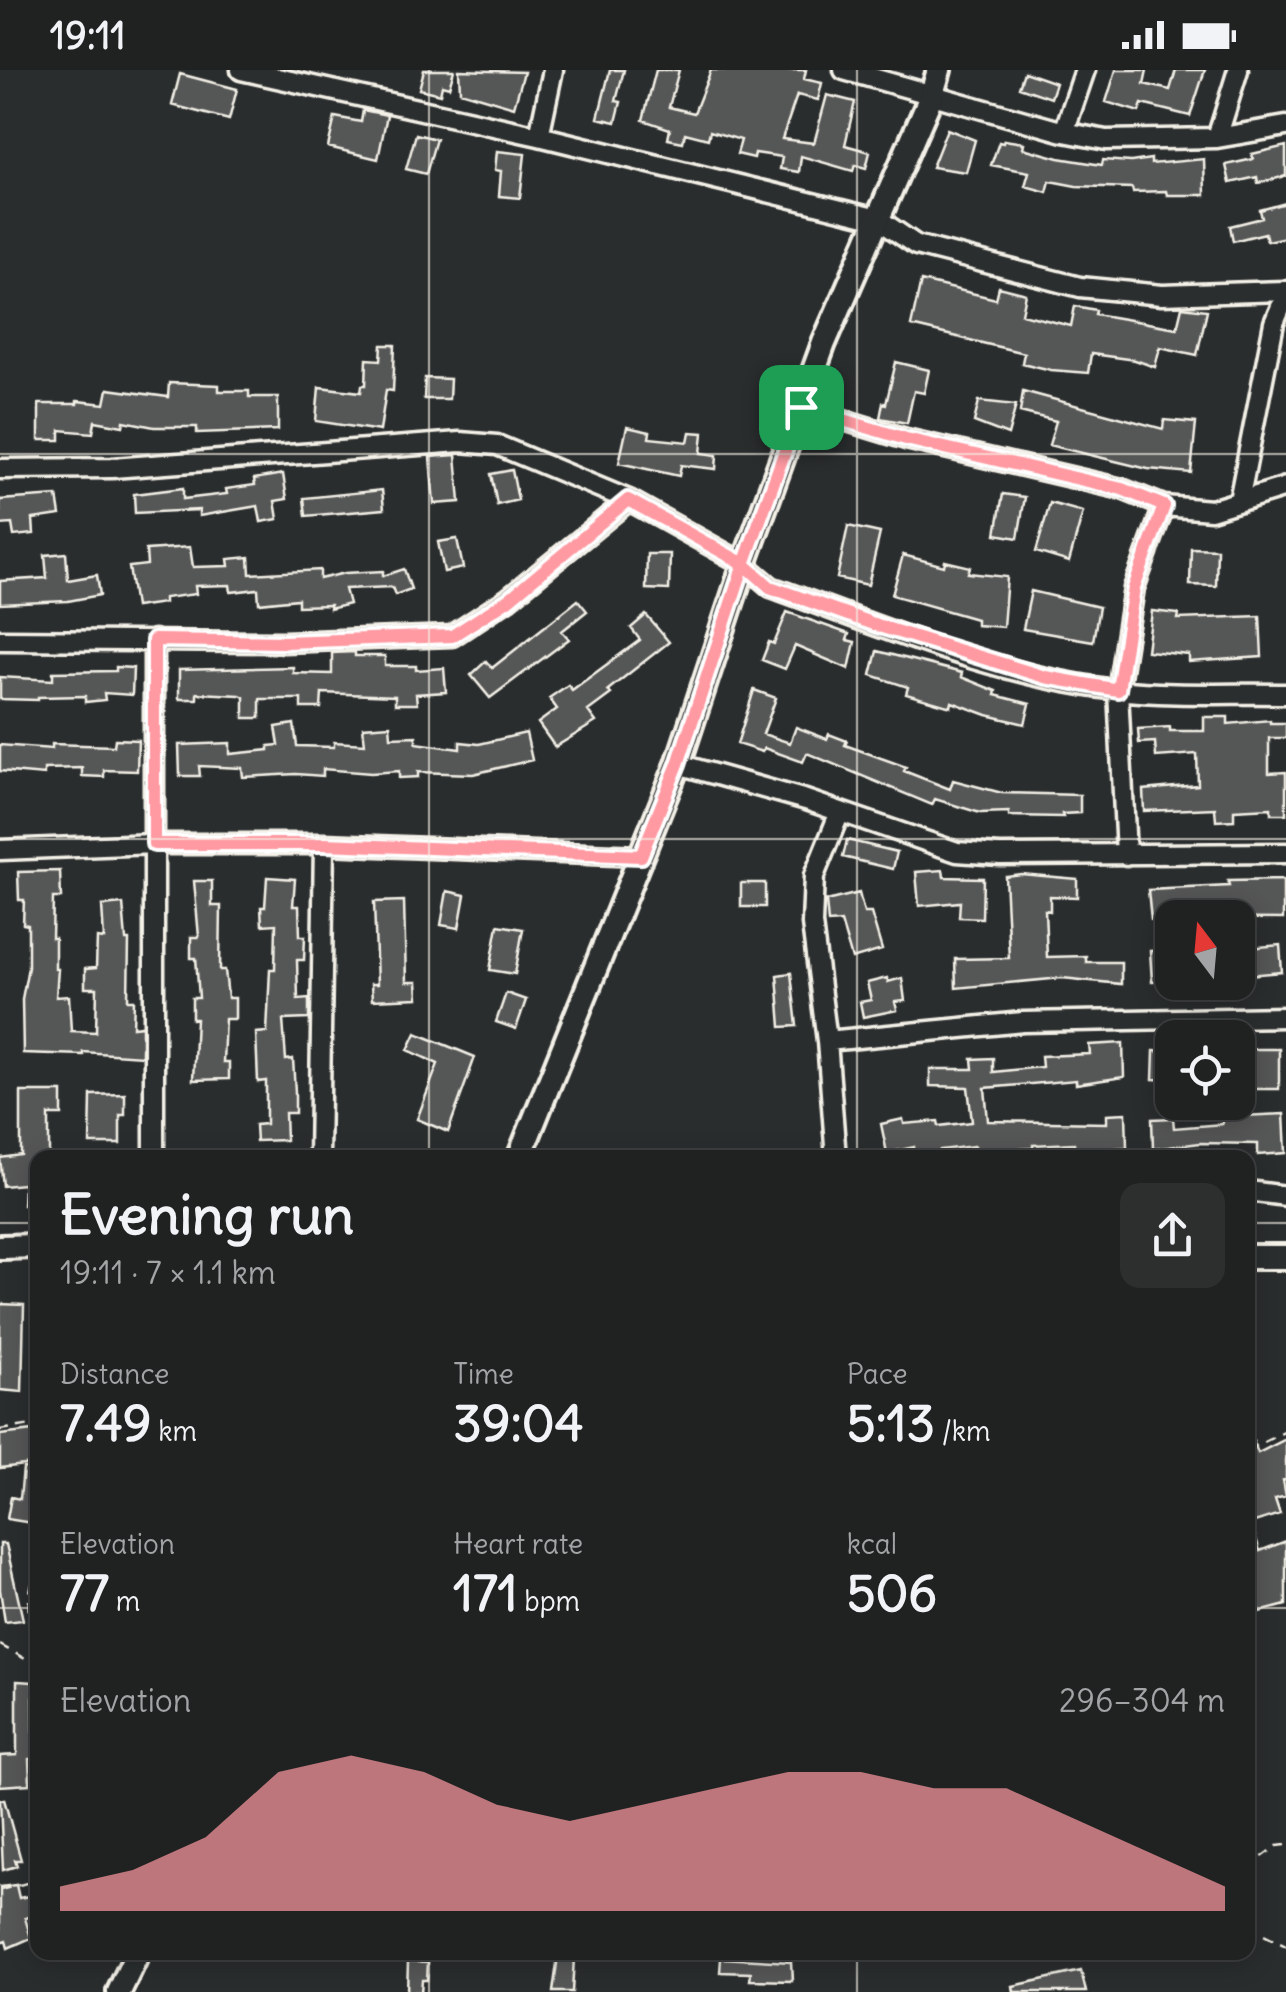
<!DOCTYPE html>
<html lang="en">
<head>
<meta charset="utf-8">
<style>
  :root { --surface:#202222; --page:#2d2f2f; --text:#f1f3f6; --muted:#a2a4a5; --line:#3d3f40; --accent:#ff9aa2 }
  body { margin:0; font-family:Delius,sans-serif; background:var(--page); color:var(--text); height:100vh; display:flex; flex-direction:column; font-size:38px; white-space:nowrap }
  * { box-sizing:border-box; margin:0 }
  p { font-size:32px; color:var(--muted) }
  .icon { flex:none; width:55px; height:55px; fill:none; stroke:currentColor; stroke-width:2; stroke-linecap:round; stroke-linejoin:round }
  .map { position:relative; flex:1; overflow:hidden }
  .side { position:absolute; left:30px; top:1080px; width:1225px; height:810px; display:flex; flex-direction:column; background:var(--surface); border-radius:20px; box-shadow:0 5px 25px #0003,0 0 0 2px var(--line) }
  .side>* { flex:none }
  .needle { width:65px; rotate:344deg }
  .fabs { position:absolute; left:1155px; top:830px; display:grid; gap:20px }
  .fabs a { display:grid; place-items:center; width:100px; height:100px; border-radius:20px; background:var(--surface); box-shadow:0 5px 25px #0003,0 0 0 2px var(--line); font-size:50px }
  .pin { position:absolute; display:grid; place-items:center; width:85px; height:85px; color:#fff; margin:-42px; border-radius:20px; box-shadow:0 5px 15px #0006 }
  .round { display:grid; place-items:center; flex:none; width:105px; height:105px; border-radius:20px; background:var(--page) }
  .summary { display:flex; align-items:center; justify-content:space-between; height:170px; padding:0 30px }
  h1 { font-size:55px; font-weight:700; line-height:75px }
  .figures { display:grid; grid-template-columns:repeat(3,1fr); gap:15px; height:170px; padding:10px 30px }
  .figures div { display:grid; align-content:center }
  .figures b { font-size:50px; font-weight:700 }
  .figures small { font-size:28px; font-weight:400 }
  .figures p { font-size:28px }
  .chart { height:280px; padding:20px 30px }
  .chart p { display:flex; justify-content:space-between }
  .chart svg { width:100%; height:180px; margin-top:10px; fill:var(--accent); opacity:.7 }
  .status { display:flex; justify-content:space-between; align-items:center; height:70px; padding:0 50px; background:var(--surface); direction:ltr }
  .status svg { height:28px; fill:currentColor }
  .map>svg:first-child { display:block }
  .building { fill:#555756; stroke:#f4f1e8; stroke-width:2.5 }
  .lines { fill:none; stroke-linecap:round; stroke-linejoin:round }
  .street-casing { stroke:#f4f1e8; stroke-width:25 }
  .secondary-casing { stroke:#f4f1e8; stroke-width:30 }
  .path { stroke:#f4f1e8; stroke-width:2.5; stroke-dasharray:10 8; stroke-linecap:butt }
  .street { stroke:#2a2d2e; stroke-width:18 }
  .secondary { stroke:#2a2d2e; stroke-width:22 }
  .route-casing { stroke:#fff; stroke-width:20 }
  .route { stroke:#ff9aa2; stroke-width:12 }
  .grid { fill:none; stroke:#f4f1e8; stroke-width:2.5; stroke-opacity:0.55 }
</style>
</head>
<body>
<div class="status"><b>19:11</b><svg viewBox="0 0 49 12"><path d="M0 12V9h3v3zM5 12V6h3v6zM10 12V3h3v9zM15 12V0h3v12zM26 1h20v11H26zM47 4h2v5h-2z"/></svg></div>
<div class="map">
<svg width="1286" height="1922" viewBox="0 0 1286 1922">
  <rect width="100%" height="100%" fill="#2a2d2e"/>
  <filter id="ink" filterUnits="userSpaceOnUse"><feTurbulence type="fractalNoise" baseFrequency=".01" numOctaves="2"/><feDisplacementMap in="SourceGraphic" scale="20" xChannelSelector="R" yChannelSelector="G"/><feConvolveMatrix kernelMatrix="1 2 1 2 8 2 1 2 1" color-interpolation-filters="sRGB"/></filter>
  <g filter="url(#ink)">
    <path class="building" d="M424,0H454L449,17L442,15L440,24L419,19Z
      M459,0L524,2L514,37L460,21Z
      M610,0H624L616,31L621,32L616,52L598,48Z
      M656,0H679L669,37L694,43L711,0H806L804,9L822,13L818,30L797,25L782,69L814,73L827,25L855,32L845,75L870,82L866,98L855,95L853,101L801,86L799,102L780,99L782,87L755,83L754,88L737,84L741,70L710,61L708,69L685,63L683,72L668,69L670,59L643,50Z
      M1116,0H1147L1144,14L1170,20L1176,0H1205L1190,46L1142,34L1139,42L1106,32Z
      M1024,2L1056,13L1051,28L1019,17Z
      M180,4L237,19L229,50L172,35Z
      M363,40L387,45L378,89L328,77L335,47L361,52Z
      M947,59L975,70L966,102L932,97Z
      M416,64L436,69L426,104L406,99Z
      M1004,70L1024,73L1023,78L1059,88L1102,95L1103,90L1131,92L1151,89V94L1204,89L1205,125H1167L1166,121L1133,122L1132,118L1076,116L1050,111L1047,122L1025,116L1029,102L991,95L999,72L1003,73Z
      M1286,76V106L1258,113L1257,107L1230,113L1226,95L1253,89L1252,84Z
      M497,81L525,84L520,128L499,126L501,101L495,100Z
      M1286,133V167L1267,171L1265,163L1233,171L1230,156L1262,148L1260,140Z
      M921,211L996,229L999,217L1026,224L1022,244L1071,256L1075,236L1096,240L1095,244L1177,258L1182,237L1207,240L1197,285L1160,277L1155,297L1135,290L1091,284L1088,303L1051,300L1022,293L1024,283L911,256Z
      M382,275H395L393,321L386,320L380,361L316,351L319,317L361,322L362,315H366L367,289L381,290Z
      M896,292L929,300L924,323L914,321L907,353L880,348L883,333L886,334Z
      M425,308L450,309L449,329H424Z
      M169,313L219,315V321H249V327H278V360L197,363V357H154L124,351L123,356L95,351L93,363L60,360V370H39V334H77V331L105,334L108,319L168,327Z
      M1023,321L1163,359L1164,350L1196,353L1191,403L1148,399L1049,375L1056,351L1020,342Z
      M979,331L1016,335L1008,365L974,352Z
      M627,357L650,362L649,368L688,372L690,362L703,363L701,383L717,385L716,399L681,395L679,406L619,393Z
      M456,385L460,432L434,434L430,387Z
      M512,400L518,430L497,435L491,404Z
      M283,404L287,429L275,431L278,449L261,452L258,436L199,446V440L135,443L134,424L183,418V429L227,424L226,419L255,415L254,409Z
      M382,420L384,439L306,446L304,428Z
      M1003,424L1025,427L1018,468L996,464Z
      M57,426L60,445L33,449L34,464L14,466L12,454L0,455V430Z
      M1050,433L1083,442L1069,492L1036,482Z
      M848,456L880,463L868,515L837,508Z
      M457,469L463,498L444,502L438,472Z
      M190,477L193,497L229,496L228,489L249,487L250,504L320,500V509L345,503L383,501V506L404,499L411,519L395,525L392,517L345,519L349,534L330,539V535L298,536V529L259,533L258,519L231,522L230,515L195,516L196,524L164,528V533L135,537L129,497L147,495L146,480Z
      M1191,478L1217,479L1216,516L1190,515Z
      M66,483L68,510L97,505L100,525L68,531L0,534V511L47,508L45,485Z
      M647,484H670L669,520L646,519Z
      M903,485L944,496L945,491L970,497L968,503L1007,507L1003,557L976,555V549L892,525Z
      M1031,521L1099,537L1093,571L1023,559Z
      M578,530L587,541L562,561L569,569L490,628L471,605L486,591L492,598Z
      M1152,541L1179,544L1178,549L1260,546L1262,587L1189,592V585L1147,581Z
      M787,542L849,564L847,570L855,572L849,599L795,576L785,599L762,590L769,572L774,574Z
      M646,545L669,572L608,620L611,624L588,641L596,652L555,677L538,653L557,639L549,628L568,615L572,620L640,570L631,558Z
      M877,581L962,603L961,607L996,621L995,625L1030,634L1025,654L987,645L952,632L951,637L906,624L908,617L871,605Z
      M355,582V586H385V596H416V600L444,598L446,622L416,624L417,634H395V626L322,623L321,638H301V629H260V648H244V627L240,625L197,623V629H179V600L293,597V603L332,604V583Z
      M116,597L133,598L132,625L104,623L105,630L85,632V626L38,627V630L0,629V607L53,610V602L116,601Z
      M754,620L776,628L763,664L790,673L796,657L827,669L829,664L847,671L845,675L906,697L904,701L950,719L953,710L1002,723L1080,725V743L1062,744L1063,747L1009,746V742L980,743L935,729L932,735L807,683L803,692L764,678L762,682L737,674Z
      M1204,647H1228V654L1270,650V653H1286V668H1269V703L1286,702V744H1271V738L1234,740V750L1216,751L1215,738L1144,741L1143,720L1198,715L1197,684L1156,687L1155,672L1139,673L1138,659L1170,657V661H1204Z
      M294,654L297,676L334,677V672L365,674L363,657L390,655L391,667L416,666V673L460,679V672L479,674L526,663L532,690L473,704L418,702V707L399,708V701L371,703L323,699V706L296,704L243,707L242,698L199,696L200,706H180L179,675L230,673V684L269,680V676L279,675L276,657Z
      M115,669L138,670L137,701L104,700V707L82,706V698L44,699V705L0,701V675L52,679V674L114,676Z
      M847,770L897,782L893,799L843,787Z
      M943,800L944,807L983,808L982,848L959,847L960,832L919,836L916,802Z
      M60,801L61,828H53L52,868H55V899H58L56,927L69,926L71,961L96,962L97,918H85V899L96,898L97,868L104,869L102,836L123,834L126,870H129L128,930H134L133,957L142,956V986L83,982V985L23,983L22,929L28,897V855L23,854L24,830H19L18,802Z
      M1021,804L1077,809V827L1050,826V841L1045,840L1047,887L1086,886V892H1121V914L1062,908L956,918L955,889L1009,888L1005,806Z
      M267,807L295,809L293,836H299L300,866H305L304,890H297L298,929L309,928V949L283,950L286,990L293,989L295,1022V1043H285L286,1070L256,1071L255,1055L266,1054V1011L258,1012L256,963L267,962L270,899H275L276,854L262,855L261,837H265Z
      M1283,810V849L1172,848L1151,850L1148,820L1229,816L1228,811Z
      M194,811H212V836H221L220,900H225L228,928H235V949H225L223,992H229V1009L193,1010L196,949H192V928H199L196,888H191V867H199Z
      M741,813H765V837H741Z
      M447,821L465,825L459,858L441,855Z
      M859,823L864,843H871L882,880L852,889L841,852L828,853L826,831Z
      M404,831L406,912H417L418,928L372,930L371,914H377L374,832Z
      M498,855L523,859L515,904L490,900Z
      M1280,875L1282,902L1238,906V879Z
      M1172,880V911L1152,912L1150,881Z
      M791,903L797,956L781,957L777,905Z
      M887,908L888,912L902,908L905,931L895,932L897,940L863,947L860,932L871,930L867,913Z
      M506,923L526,930L516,959L496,952Z
      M416,963L475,987L448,1062L417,1049L438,994L408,980Z
      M1123,973L1124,1007L1076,1014V1010L985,1018L988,1051L1107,1053V1044L1126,1043L1127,1077L1075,1082L1074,1073L1033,1075V1078L1004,1080V1084L976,1085L975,1076L940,1080V1085L914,1087V1077L887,1083L881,1054L903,1049L904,1054L938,1051L939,1056L972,1052L968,1017L930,1016V999H973L972,989L993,988V1002L1042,997L1041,986L1090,984L1089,975Z
      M1258,979H1279V1019H1252V1004H1238V980Z
      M1154,981L1172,982V1010L1153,1009Z
      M21,1022H62V1045H49V1088H38V1135H23L24,1114L3,1116L0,1088L21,1085Z
      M125,1024V1045H120V1074H90L91,1025Z
      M1284,1044L1286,1083L1258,1085V1074L1200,1073L1153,1079L1152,1049L1173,1048L1174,1058L1222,1054V1047Z
      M0,1234L24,1235L22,1322L0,1320Z
      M1248,1359L1258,1383L1286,1369V1409L1283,1410L1286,1426L1275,1429L1280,1444L1251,1453L1260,1481L1286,1471V1535L1248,1545Z
      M33,1361V1394L0,1398V1365Z
      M23,1398L38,1399V1454L7,1449L11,1427L20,1429Z
      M0,1474H6L23,1550L5,1552L0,1520Z
      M17,1611L33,1612L34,1674H38V1688L29,1689L30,1714L0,1716V1686L17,1685Z
      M4,1729L21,1790H15L17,1796L3,1800L0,1730Z
      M16,1815L19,1828L38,1824V1844L25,1848L31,1868L8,1878L6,1871L0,1873V1817Z
      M558,1886L574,1888L572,1922H553Z
      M721,1888L791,1892L792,1911L750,1910L751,1903L720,1902Z
      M408,1891L428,1892L427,1910H422L421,1922H407Z
      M1081,1901L1086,1922H1014L1013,1916Z"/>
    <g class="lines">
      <g class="street-casing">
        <path id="street" d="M241,0L539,66L878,149L916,175L1080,217L1162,225L1286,221
          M844,0L1064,62L1106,70L1217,68L1286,56
          M1064,62L1085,0
          M539,66L553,0
          M1217,68L1238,0
          M801,337L906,369L1122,419L1164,436
          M0,399L112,398L460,372L497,375L629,430L744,494L771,517C882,557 998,607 1117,620C1172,626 1230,623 1286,624
          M1239,431L1274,253L1286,225
          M0,570L284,572L452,566L508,529L629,430
          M154,570V1088
          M678,694L806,730L957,782L1000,785L1286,783
          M0,780L154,774H324L641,786
          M1126,785L1118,620L1134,518L1164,436L1211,440L1286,417
          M827,971L1023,952L1286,947
          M319,1088L324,774
          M836,1088L827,971L812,854L814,806L840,742
          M1248,1121L1286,1126"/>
      </g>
      <g class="secondary-casing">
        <path id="secondary" d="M519,1088L678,694L744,494L824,273L932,24L939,0
          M0,1177L38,1176
          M1248,1187H1286
          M119,1922L138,1882"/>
      </g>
      <path class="path" d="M0,1360L38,1354
        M1248,1380L1286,1361
        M0,1575L38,1596
        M33,1594C32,1568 21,1524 38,1502
        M1248,1798L1277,1776L1286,1775
        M0,1820L38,1810
        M1248,1857L1286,1876"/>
      <use href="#street" class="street"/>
      <use href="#secondary" class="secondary"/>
    </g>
  </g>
  <g class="lines" filter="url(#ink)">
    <g class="route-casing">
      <path id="route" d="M801,337L744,494L628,430L508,530L452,566L284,572L154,570V774H324L641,786L678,694L744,494L770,517L879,556L1045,607L1118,620L1134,518L1164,436L1122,419L906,369L801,337"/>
    </g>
    <use href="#route" class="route"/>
  </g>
  <path class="grid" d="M429,0V1088M857,0V1088M0,384H1286M0,769H1286M0,1153H38M1248,1153H1286M0,1538H38M1248,1538H1286M429,1882V1922M857,1882V1922"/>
</svg>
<div class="fabs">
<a><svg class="needle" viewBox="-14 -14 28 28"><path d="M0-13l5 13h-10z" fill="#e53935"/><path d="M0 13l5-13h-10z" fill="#a2a4a5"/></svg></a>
<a><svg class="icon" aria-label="locate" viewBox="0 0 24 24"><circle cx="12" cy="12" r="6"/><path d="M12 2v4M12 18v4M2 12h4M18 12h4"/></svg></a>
</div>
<div class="pin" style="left:801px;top:337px;background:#1e9e55"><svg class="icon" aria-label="arrive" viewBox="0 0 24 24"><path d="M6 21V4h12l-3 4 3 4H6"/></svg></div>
<section class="side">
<div class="summary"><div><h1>Evening run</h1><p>19:11 · 7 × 1.1 km</p></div><a class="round"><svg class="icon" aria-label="share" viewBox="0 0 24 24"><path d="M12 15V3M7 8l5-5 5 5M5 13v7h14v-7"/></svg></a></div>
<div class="figures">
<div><p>Distance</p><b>7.49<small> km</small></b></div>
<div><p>Time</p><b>39:04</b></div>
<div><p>Pace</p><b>5:13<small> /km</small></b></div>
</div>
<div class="figures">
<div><p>Elevation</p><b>77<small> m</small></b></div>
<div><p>Heart rate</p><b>171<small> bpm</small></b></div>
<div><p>kcal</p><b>506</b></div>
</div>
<div class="chart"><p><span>Elevation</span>296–304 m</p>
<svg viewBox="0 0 160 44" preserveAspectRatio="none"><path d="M0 44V38L10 34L20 26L30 10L40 6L50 10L60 18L70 22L80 18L90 14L100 10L110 10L120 14L130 14L140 22L150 30L160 38V44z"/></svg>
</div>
</section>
</div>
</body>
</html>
